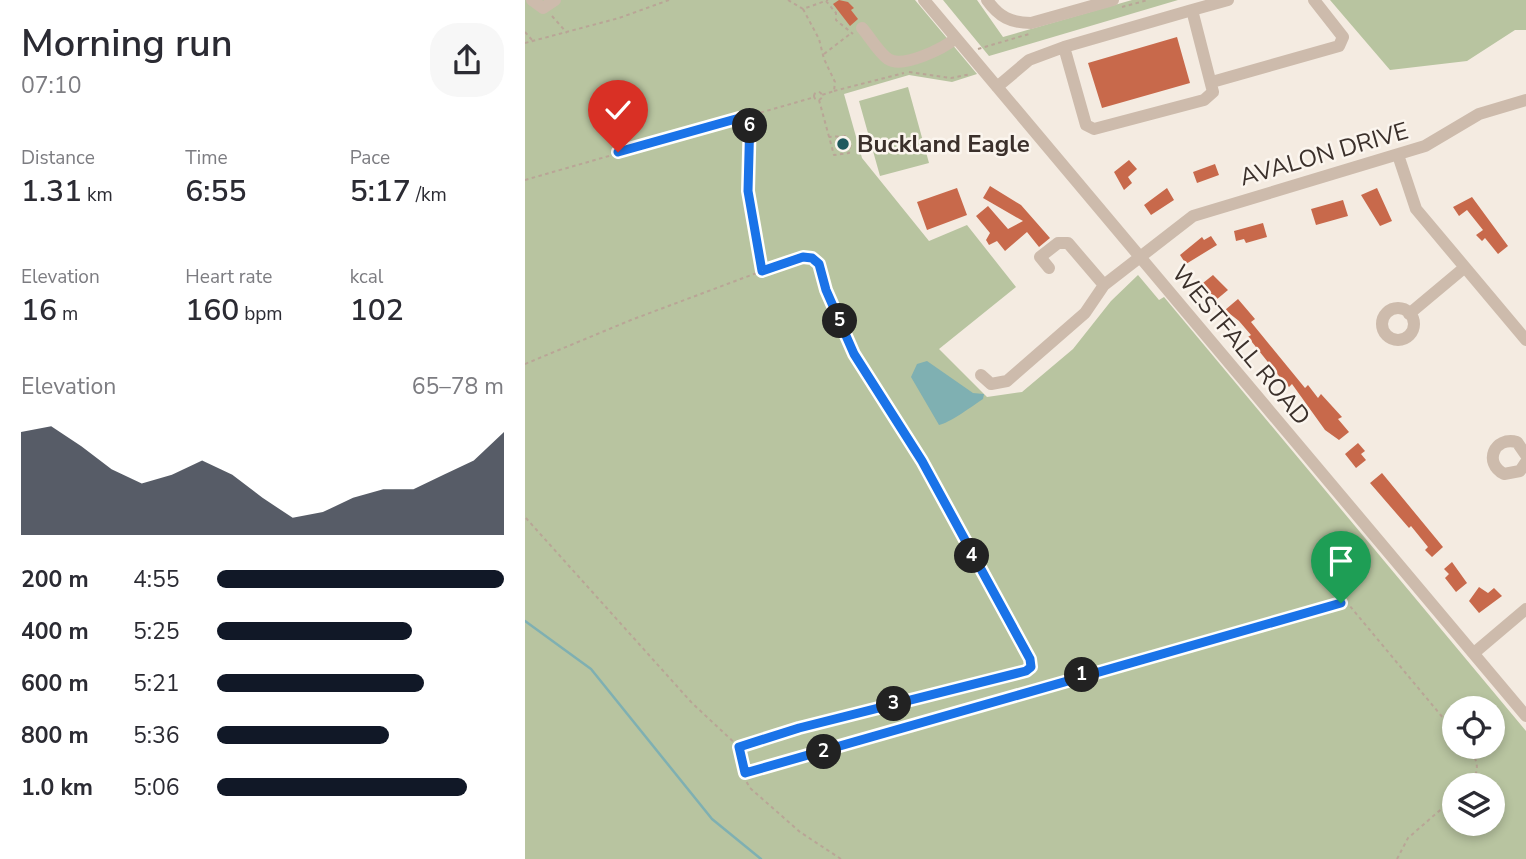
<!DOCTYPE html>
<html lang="en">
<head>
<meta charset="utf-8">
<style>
  :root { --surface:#fff; --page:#f7f7f7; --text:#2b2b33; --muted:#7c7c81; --accent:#111827 }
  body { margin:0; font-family:"Nunito Sans",sans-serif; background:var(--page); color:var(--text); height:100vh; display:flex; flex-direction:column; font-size:26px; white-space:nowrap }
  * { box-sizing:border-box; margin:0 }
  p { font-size:23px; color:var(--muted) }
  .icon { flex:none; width:38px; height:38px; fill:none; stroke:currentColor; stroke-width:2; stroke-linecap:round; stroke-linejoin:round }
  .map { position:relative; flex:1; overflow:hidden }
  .sheet { display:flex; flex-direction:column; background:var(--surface); width:525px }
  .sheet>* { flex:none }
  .fabs { position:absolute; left:917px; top:696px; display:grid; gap:14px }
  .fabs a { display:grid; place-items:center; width:63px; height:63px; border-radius:50%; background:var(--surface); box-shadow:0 4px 10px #0003; font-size:35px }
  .pin { position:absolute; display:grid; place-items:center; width:60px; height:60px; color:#fff; margin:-72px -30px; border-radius:50% 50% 50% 0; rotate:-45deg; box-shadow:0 0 7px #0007 }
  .pin .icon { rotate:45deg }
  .km { position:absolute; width:35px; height:35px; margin:-18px; border-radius:50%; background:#222; color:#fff; font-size:19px; line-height:35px; text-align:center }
  .round { display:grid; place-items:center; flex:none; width:74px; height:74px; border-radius:28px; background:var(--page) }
  .head { display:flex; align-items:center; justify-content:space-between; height:119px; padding:0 21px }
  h1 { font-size:38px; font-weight:600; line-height:52px }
  .stats { display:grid; grid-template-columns:repeat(3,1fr); gap:10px; height:119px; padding:7px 21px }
  .stats div { display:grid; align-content:center }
  .stats b { font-size:30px; font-weight:600 }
  .stats small { font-size:19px; font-weight:400 }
  .stats p { font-size:19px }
  .chart { height:196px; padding:14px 21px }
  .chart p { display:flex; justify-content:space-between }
  .chart svg { width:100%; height:126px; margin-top:7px; fill:var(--accent); opacity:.7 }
  ul { padding:0 21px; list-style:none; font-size:23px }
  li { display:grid; grid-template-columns:112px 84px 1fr; align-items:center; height:52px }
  li i { height:18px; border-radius:9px; background:var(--accent) }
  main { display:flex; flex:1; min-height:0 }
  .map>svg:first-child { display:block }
  .green { fill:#b8c4a0; fill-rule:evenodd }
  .water { fill:#7fb0b2 }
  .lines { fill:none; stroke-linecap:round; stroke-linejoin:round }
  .stream { stroke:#7fb0b2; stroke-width:2.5 }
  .building { fill:#c8694b }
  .path { stroke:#b9a596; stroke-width:2; stroke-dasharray:3.5 3.5; stroke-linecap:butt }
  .minor { stroke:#cdbbac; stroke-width:12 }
  .route-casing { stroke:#fff; stroke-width:14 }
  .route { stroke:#1a73e8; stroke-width:9 }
  .poi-dot { fill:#1f5a5e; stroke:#fbf5ee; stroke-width:2.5 }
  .labels { text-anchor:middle; stroke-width:5; stroke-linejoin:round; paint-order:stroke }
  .poi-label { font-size:24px; font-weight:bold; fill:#3b302b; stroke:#fbf5ee; text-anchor:start }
  .street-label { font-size:24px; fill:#3b302b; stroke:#fbf5ee }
</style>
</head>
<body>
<main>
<section class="sheet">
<div class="head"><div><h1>Morning run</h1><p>07:10</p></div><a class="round"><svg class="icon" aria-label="share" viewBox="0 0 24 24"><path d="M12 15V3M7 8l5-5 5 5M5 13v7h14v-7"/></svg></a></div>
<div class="stats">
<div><p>Distance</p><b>1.31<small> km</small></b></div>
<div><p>Time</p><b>6:55</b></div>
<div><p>Pace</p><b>5:17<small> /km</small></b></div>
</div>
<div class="stats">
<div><p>Elevation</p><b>16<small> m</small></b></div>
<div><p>Heart rate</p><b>160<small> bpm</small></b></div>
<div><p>kcal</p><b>102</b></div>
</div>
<div class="chart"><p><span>Elevation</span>65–78 m</p>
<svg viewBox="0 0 160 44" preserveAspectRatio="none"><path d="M0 44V8L10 6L20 13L30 21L40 26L50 23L60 18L70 23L80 31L90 38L100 36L110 31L120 28L130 28L140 23L150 18L160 8V44z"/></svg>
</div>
<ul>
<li><b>200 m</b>4:55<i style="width:100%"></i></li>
<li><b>400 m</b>5:25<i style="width:68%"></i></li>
<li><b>600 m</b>5:21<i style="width:72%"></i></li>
<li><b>800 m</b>5:36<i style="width:60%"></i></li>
<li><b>1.0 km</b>5:06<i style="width:87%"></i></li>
</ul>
</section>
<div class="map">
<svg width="1001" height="859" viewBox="0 0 1001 859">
  <rect width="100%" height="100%" fill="#f4ebe1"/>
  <path class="green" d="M0,0H390L452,74L427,82L384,75L319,94L337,158L404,241L442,225L491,287L414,349L462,397L497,392L548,349L586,301L613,275L634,300L639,297L1001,731V859H0ZM929,709H968V747H929ZM929,786H968V824H929Z
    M418,0H452L478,37L607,0H653L464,56Z
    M805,0H1001V30H990L942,61L865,70Z
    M383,87L404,163L355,176L334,101Z"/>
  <path class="water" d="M402,361L448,393L459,394L458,399C449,405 423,424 414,425L386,377L392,364Z"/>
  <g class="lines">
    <path class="stream" d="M0,621L66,669L187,819L236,859"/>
  </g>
  <path class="building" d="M314,0L323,2L329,8L326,10L333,19L325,26L308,4Z
    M652,37L665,83L577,108L563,63Z
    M604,160L612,169L603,177L607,183L599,190L589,172Z
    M690,164L694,175L672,183L668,172Z
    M465,186L496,205L525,238L514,247L502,232L480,251L472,241L464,245L461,240L465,233L451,216L463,206L483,229L498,221L458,198Z
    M432,188L442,215L402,230L392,202Z
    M642,188L649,200L626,215L619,205Z
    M852,188L867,221L855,226L836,195Z
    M947,197L983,246L973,254L960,238L957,241L951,235L958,230L942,210L934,216L928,207Z
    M818,200L823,216L791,225L786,209Z
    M738,223L742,237L721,243L719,239L711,241L709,231Z
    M686,236L692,245L661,264L655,255L677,237L679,240Z
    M688,275L703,290L691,300L678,283Z
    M713,299L730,319L726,322L780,388L783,385L793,398L796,394L817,417L813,419L824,432L814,440L800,430L767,384L764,387L758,381L723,337L726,335L714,321L700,310Z
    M833,443L840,451L836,454L841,460L831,468L820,454Z
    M857,473L918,547L907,557L900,550L903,547L886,526L884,528L845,483Z
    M927,562L942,583L931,592L920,578L924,574L919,569Z
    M954,587L963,593L969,588L977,596L954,613L944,601Z"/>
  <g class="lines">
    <path class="path" d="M263,0L278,9L303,0
      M301,1L311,13V20L328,34
      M597,7L623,0
      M278,9L294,39L299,59L310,82L309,91L297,95
      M27,16L42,33
      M0,32L8,41
      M0,43L94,18L144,0
      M453,49L504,34
      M299,54L325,34
      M384,72L426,78L446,74
      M309,91L379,73
      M289 96a4 4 0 1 1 8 0a4 4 0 1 1-8 0Z
      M294,100L309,155L324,153L326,143L320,136L304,137
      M225,116L223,191L237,270
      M0,180L290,97
      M0,364L106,320L237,271L278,256L287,258L294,264L301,290L329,354L397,461L505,659V667L501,671L274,728L214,747L167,703L0,517
      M214,748L220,779L225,788L275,832L316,859
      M220,773L816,603L824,605L929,731
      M942,786C956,773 954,761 943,747
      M872,859L883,838L929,798"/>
    <path class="minor" d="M7,0L18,8L30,0
      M399,0L1001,716
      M462,0C474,17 486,23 506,23L588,0
      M667,10L703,0
      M337,28C345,37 353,52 363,59C378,69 419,48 431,38
      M687,82L814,46L818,37L789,0
      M472,87L504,60L539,47L561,125L569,129L679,100L688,92L667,10L539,47
      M873,155L891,209L1001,340
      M524,268L515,257L533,243H543L579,285
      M857 324a16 16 0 1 1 32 0a16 16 0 1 1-32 0Z
      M884,314L939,268
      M456,375L466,384L482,381L560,313L579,285L668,216L900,146L954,114L1001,100
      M1001,455L992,442C969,436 958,463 979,474L995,471L1001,462
      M949,653L1001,609"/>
  </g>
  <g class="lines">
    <g class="route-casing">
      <path id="route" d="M93,152L225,115L223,191L237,271L278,257L287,258L294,264L301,290L329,354L397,461L505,659L506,667L501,671L274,728L214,747L220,773L816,603"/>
    </g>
    <use href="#route" class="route"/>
  </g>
  <circle class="poi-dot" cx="318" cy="144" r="7"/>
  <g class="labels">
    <g class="poi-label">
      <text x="332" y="152">Buckland Eagle</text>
    </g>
    <g class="street-label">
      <text transform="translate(799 154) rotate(-16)" y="8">AVALON DRIVE</text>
      <text transform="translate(716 345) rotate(50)" y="8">WESTFALL ROAD</text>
    </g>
  </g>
</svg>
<div class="fabs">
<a><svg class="icon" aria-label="locate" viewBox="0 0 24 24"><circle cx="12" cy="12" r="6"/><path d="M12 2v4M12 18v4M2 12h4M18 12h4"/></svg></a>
<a><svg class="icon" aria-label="layers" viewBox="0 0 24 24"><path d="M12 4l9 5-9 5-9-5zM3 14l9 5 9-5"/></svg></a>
</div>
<div class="pin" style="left:816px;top:603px;background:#1e9e55"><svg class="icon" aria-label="arrive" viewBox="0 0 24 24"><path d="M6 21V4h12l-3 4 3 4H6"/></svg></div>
<div class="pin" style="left:93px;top:152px;background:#d93025"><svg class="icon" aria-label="check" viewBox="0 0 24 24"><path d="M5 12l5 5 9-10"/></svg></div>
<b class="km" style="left:557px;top:675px">1</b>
<b class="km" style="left:299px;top:752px">2</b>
<b class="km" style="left:369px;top:704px">3</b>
<b class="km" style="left:447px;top:556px">4</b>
<b class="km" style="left:315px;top:321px">5</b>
<b class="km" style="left:225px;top:126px">6</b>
</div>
</main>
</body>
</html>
